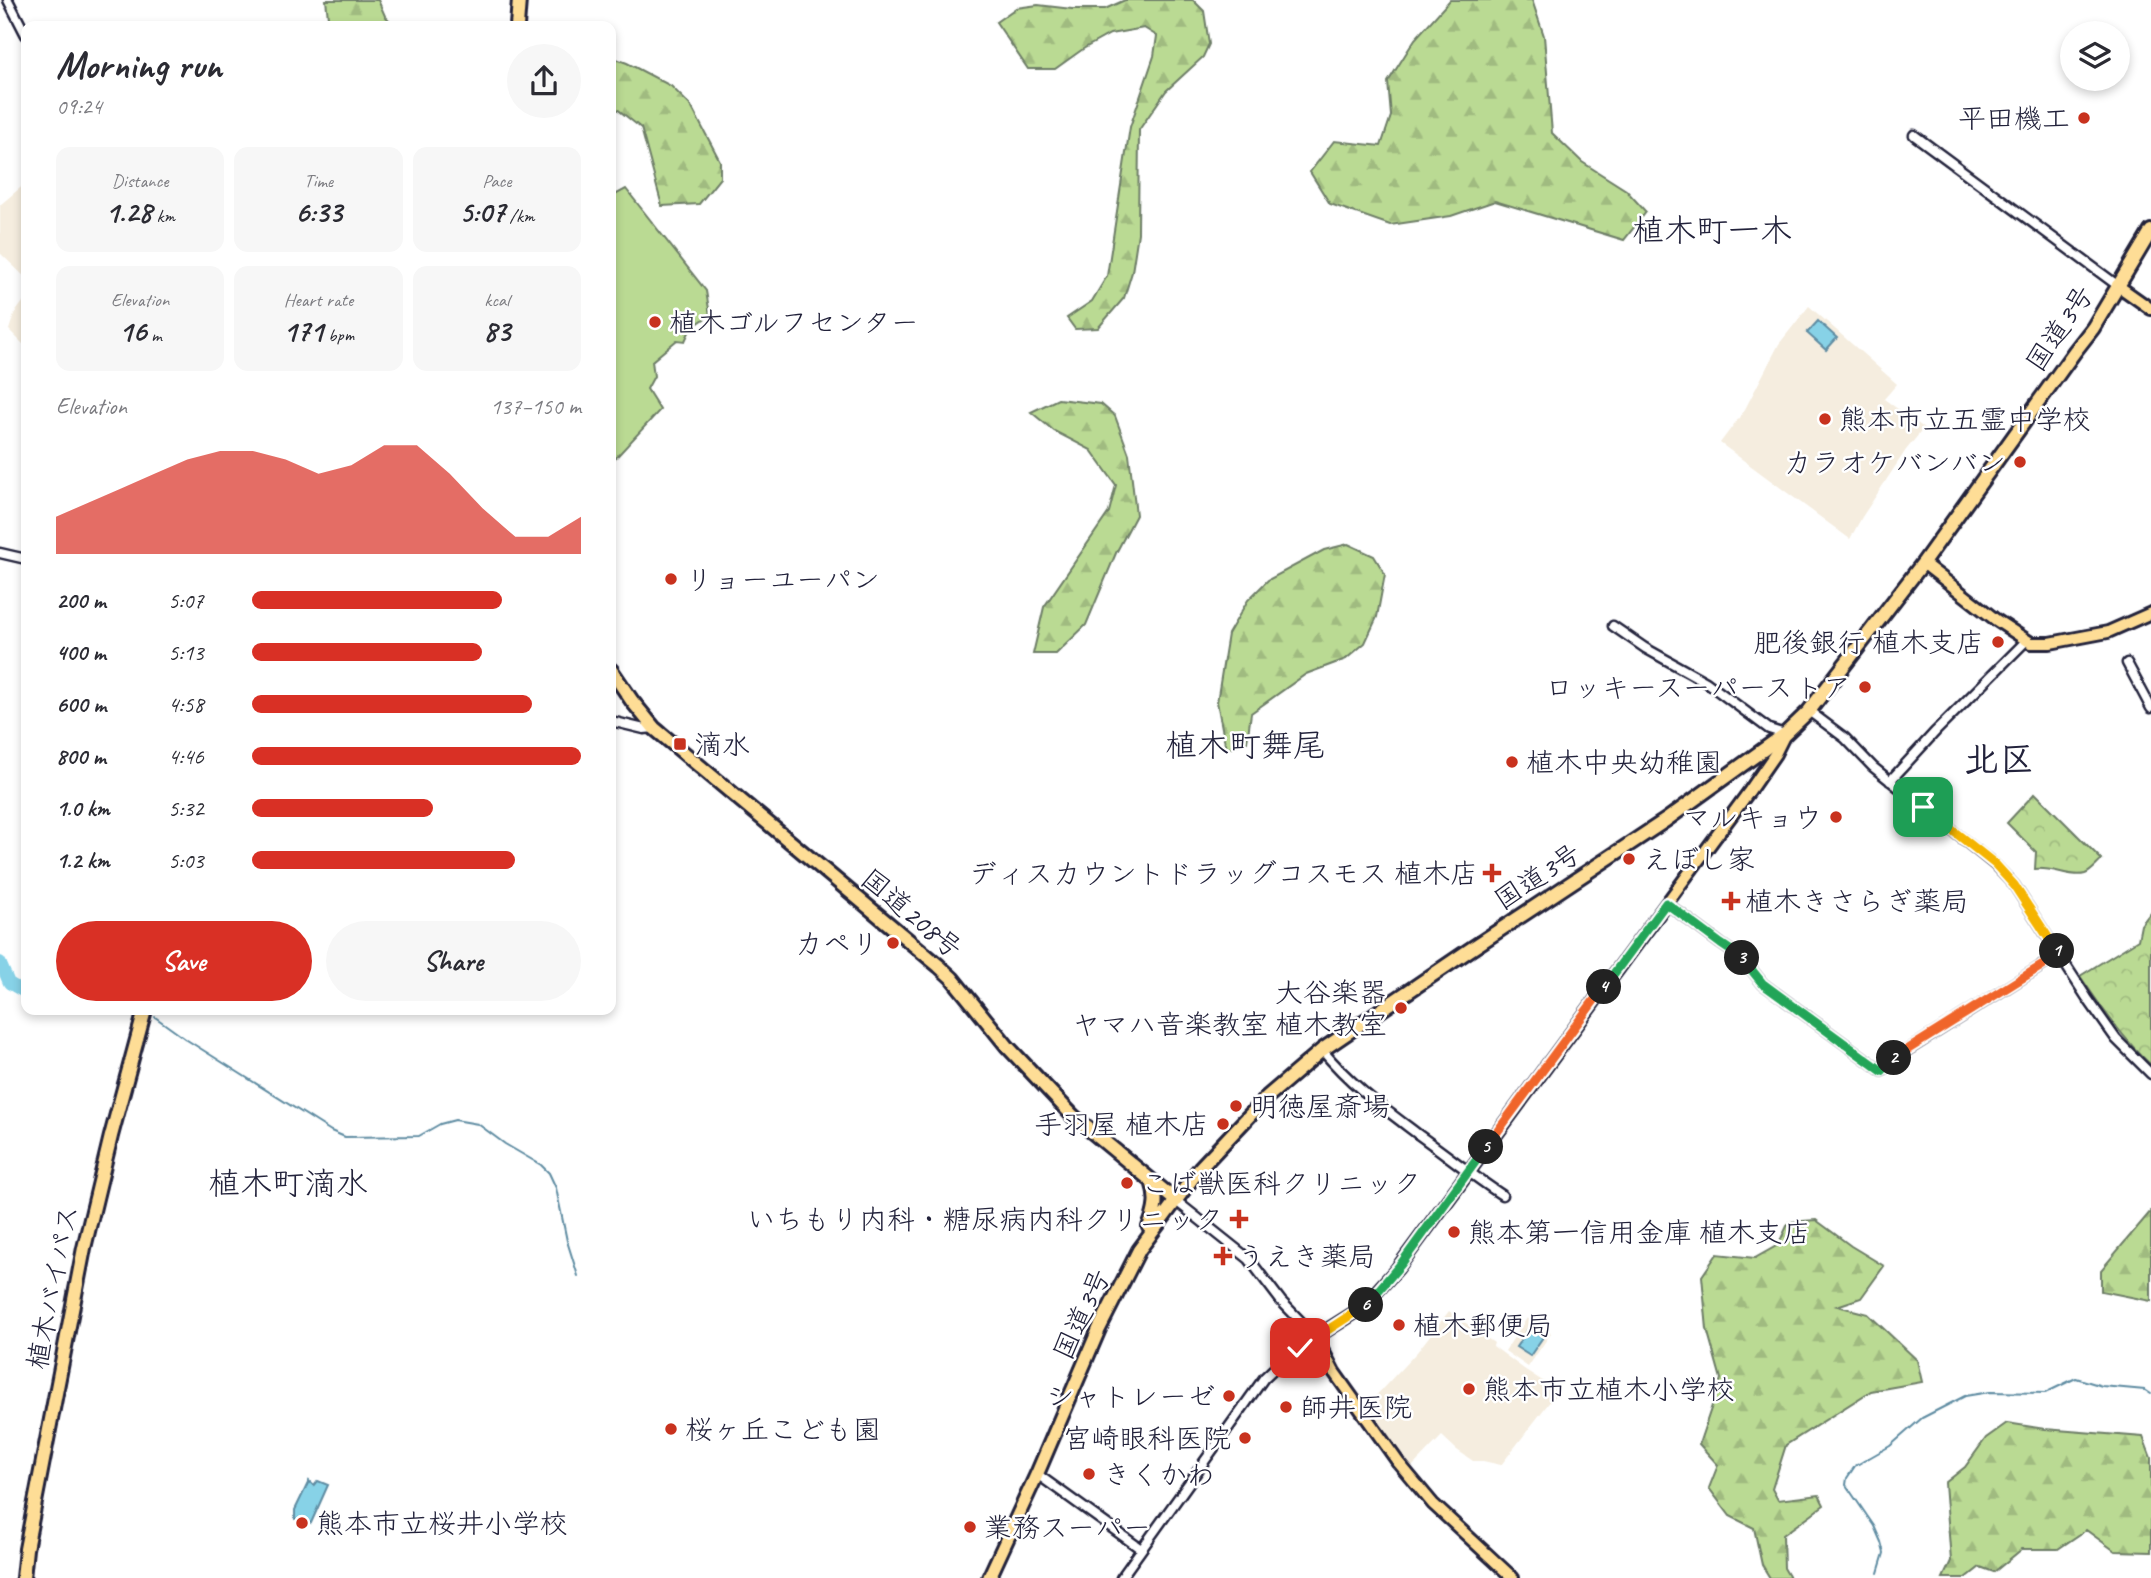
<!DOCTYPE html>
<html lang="en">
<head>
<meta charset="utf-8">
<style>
  :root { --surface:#fff; --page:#f7f7f7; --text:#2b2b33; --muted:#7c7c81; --accent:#d93025 }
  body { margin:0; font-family:Caveat,"Klee One",sans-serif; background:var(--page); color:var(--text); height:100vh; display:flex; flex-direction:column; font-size:26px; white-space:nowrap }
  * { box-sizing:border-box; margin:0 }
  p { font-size:23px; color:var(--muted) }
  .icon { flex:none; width:38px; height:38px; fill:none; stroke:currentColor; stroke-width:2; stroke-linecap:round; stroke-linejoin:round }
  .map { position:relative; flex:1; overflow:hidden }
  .details { position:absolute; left:21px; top:21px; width:595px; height:994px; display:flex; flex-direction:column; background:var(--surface); border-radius:14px; box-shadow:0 4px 10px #0003 }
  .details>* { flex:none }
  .tools { position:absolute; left:2060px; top:21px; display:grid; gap:14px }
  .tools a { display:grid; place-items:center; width:70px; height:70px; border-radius:50%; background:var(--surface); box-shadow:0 4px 10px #0003; font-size:35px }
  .pin { position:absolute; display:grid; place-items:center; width:60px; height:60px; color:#fff; margin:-30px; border-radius:14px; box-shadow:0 4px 10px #0006 }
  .km { position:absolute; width:35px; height:35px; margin:-18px; border-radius:50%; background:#222; color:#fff; font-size:19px; line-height:35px; text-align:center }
  .round { display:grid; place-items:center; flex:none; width:74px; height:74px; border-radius:37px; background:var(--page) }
  .head { display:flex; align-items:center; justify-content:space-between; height:119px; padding:0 35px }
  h1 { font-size:38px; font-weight:600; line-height:52px }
  .figures { display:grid; grid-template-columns:repeat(3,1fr); gap:10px; height:119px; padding:7px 35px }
  .figures div { display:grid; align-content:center; border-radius:14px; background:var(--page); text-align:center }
  .figures b { font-size:30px; font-weight:600 }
  .figures small { font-size:19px; font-weight:400 }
  .figures p { font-size:19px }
  .chart { height:196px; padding:14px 35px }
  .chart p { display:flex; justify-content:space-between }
  .chart svg { width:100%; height:126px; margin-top:7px; fill:var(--accent); opacity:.7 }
  .action { display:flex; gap:14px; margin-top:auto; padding:14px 35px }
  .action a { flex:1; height:80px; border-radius:42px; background:var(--accent); color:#fff; font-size:28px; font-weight:600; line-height:80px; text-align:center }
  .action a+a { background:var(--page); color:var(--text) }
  ul { padding:0 35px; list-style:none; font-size:23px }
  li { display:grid; grid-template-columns:112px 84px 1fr; align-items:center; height:52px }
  li i { height:18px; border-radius:9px; background:var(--accent) }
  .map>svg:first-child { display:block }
  .built { fill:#f5eddf }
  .forest { fill:url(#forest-firs); stroke:#6e7e67; stroke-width:2 }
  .park { fill:url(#park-crowns); stroke:#6e7e67; stroke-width:2 }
  .pitch { fill:#bada93; stroke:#6e7e67; stroke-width:2 }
  .water { fill:#87d2e7; stroke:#5f8ca2; stroke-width:2 }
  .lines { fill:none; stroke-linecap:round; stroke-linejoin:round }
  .stream { stroke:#5f8ca2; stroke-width:2 }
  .river { stroke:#87d2e7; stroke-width:12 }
  .minor-casing { stroke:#22223b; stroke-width:13 }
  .major-casing { stroke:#22223b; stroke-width:16 }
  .highway-casing { stroke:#22223b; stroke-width:18 }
  .minor { stroke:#fff; stroke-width:8 }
  .major { stroke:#fedd96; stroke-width:10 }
  .highway { stroke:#fedd96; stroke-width:12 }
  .split-1-casing { stroke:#fff; stroke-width:14 }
  .split-2-casing { stroke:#fff; stroke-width:14 }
  .split-3-casing { stroke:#fff; stroke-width:14 }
  .split-4-casing { stroke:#fff; stroke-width:14 }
  .split-5-casing { stroke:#fff; stroke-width:14 }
  .split-6-casing { stroke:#fff; stroke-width:14 }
  .split-7-casing { stroke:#fff; stroke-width:14 }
  .split-1 { stroke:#f5b400; stroke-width:9 }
  .split-2 { stroke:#f0652b; stroke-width:9 }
  .split-3 { stroke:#22a559; stroke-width:9 }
  .split-4 { stroke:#22a559; stroke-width:9 }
  .split-5 { stroke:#f0652b; stroke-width:9 }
  .split-6 { stroke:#22a559; stroke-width:9 }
  .split-7 { stroke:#f5b400; stroke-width:9 }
  .poi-dot { fill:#c8321e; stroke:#fff; stroke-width:2.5 }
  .labels { text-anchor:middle; stroke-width:5; stroke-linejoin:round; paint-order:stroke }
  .poi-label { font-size:28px; fill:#22223b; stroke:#fff; text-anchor:start }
  .street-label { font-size:28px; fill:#22223b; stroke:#fff }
  .quarter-label { font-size:32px; fill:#22223b; stroke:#fff }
  .district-label { font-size:35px; font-weight:bold; fill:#22223b; stroke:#fff }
</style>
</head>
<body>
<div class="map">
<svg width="2151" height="1578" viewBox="0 0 2151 1578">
  <defs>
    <pattern id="forest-firs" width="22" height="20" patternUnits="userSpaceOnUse" patternTransform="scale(1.75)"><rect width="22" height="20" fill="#bada93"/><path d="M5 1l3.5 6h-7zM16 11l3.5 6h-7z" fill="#a0bb80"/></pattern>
    <pattern id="park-crowns" width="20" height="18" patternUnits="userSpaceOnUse" patternTransform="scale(1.75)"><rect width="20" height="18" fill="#bada93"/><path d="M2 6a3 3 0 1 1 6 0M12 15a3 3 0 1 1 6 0" fill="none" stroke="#a0bb80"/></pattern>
  </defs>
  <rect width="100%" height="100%" fill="#fff"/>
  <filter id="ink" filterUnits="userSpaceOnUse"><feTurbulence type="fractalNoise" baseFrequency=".0143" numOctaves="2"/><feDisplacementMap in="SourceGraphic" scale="14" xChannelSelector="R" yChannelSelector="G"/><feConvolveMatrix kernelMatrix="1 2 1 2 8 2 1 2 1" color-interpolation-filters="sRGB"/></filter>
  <g filter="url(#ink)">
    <path class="built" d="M26,183V278L0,253V205Z
      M26,298V347L9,330L14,314Z
      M1809,306L1897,384L1884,399L1924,428L1906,450L1862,517L1850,539L1720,443L1744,411L1779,344Z
      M1449,1311L1494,1343L1493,1346L1524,1369L1558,1391L1501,1465L1483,1461H1473L1457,1450L1442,1436L1410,1469L1369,1408V1403L1417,1352Z
      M1527,1318L1551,1333L1528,1367L1505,1351Z"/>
    <path class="forest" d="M326,0H378L385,16L395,26H329Z
      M1125,0H1193L1204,11L1209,44L1203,57L1166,91L1139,130L1138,233L1132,272L1124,298L1098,328L1075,329L1067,318L1092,301L1107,276L1130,127L1154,56L1157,36L1144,28L1110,34L1083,49L1055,69H1028L996,22L1016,8L1038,5L1072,9H1105Z
      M1450,0H1532L1544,36L1552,133L1582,162L1626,190L1646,212L1624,240L1495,201L1451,216L1390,225L1330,204L1310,172L1334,141L1381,146L1391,116L1388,82L1415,39Z
      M611,57L627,63L671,86L691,106L720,161V178L699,204L662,206L641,128L611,104Z
      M1058,399L1101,404L1115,416L1129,454L1136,515L1116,553L1086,625L1056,654H1033L1044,607L1109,512L1116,485L1091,450L1054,431L1031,412Z
      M1348,544L1374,556L1385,574L1377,617L1365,643L1346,659L1306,674L1251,713L1247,742L1226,749L1217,702L1228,634L1248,600L1268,580L1324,550Z
      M2151,1211V1301L2101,1291V1270Z
      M1816,1220L1851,1246L1884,1266L1861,1298L1837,1306L1868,1314L1917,1360L1922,1382L1871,1391L1786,1445L1772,1489L1778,1500L1819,1495L1824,1505L1783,1535L1784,1568L1790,1578H1770L1762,1565L1754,1528L1730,1516L1709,1488L1718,1465L1699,1444L1721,1379L1707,1329L1702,1276L1717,1254L1755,1258L1778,1245L1789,1222Z
      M2007,1423L2045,1429L2143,1437L2151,1458V1552L2115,1551L2086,1530L2058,1549H2022L1994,1572L1980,1567L1966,1578H1943L1951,1561L1945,1483L1965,1467L1986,1438Z"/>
    <path class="park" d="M2035,793L2102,860C2097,864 2091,872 2085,874C2071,878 2053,867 2035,869L2036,852L2007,823Z
      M2151,912V1065C2123,1039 2101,1007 2080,976L2138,940L2141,925Z"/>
    <path class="pitch" d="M626,189L706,291L710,315L691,328L685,341L677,340L652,361L654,376L647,389L660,410L611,463V197Z"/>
    <path class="water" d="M1818,321L1837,338L1826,350L1807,333Z
      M1529,1328L1543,1337L1530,1356L1516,1347Z
      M309,1481L314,1486L318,1481L328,1485L311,1523L295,1519V1510Z"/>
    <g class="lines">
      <path class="stream" d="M155,1017L187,1040L331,1131L345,1137L419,1136L440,1124L455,1120L478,1124L505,1144L541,1165L549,1173L556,1188L567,1241L578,1276
        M1878,1573L1884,1553L1881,1542L1874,1526L1846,1485L1847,1478L1855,1466L1890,1446L1922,1418L1965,1396L1990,1392L2045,1393L2076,1378L2102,1386L2145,1390L2151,1394"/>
      <path class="river" d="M0,962L9,983L26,993
        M133,1010H134"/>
      <g class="minor-casing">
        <path id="minor" d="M8,0L26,35
          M1914,135L2117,285
          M0,553L26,559
          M1613,626L1645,648L1706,682L1769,729L1785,734
          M2127,663L2151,708
          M1809,711L1845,738L1873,767L1995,865L2014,885L2087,998L2116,1039L2151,1074
          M611,721L644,729L654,728
          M1890,781L1936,731L2026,641
          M1666,903L1721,944L1743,959L1763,984L1882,1071L1892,1060L2059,955
          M1322,1050C1352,1086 1382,1107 1419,1135C1447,1155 1473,1176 1502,1195
          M1037,1474L1141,1549
          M1121,1578L1264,1378L1283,1360L1316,1337L1281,1301L1249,1259L1175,1200"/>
      </g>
      <g class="major-casing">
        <path id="major" d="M2117,285L2151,309
          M1923,563L1996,620L2031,643H2050L2108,632L2151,613
          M1513,1578L1433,1504L1398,1462L1334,1372L1316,1337L1362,1308L1397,1269L1748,793L1775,754L1785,734"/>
      </g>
      <g class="highway-casing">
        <path id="highway" d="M517,26L519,0
          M611,670L632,701L654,728L939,966L952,978L1007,1046L1073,1116L1175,1200
          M1149,1227C1156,1211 1158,1198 1152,1181
          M23,1578L26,1549L84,1248L111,1136L145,1010
          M989,1578L1037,1474L1099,1329L1139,1250L1200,1168L1267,1097L1322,1050L1468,951L1666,820L1785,734L1809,711L1923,563L2075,351L2093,328L2151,231"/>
      </g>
      <use href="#minor" class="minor"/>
      <use href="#major" class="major"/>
      <use href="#highway" class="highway"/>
    </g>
  </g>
  <g class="lines" filter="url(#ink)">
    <g class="split-1-casing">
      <path id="split-1" d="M1923,807L1995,864L2014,885L2057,951"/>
    </g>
    <g class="split-2-casing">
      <path id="split-2" d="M1894,1058L2059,955L2057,951"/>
    </g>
    <g class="split-3-casing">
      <path id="split-3" d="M1742,958L1763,984L1882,1071L1894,1058"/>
    </g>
    <g class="split-4-casing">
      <path id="split-4" d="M1604,987L1666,903L1721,944L1742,958"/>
    </g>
    <g class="split-5-casing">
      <path id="split-5" d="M1486,1147L1604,987"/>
    </g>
    <g class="split-6-casing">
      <path id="split-6" d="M1366,1305L1401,1264L1486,1147"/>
    </g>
    <g class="split-7-casing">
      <path id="split-7" d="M1300,1348L1366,1305"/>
    </g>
    <use href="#split-1" class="split-1"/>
    <use href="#split-2" class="split-2"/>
    <use href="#split-3" class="split-3"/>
    <use href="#split-4" class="split-4"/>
    <use href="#split-5" class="split-5"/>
    <use href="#split-6" class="split-6"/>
    <use href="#split-7" class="split-7"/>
  </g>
  <g class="poi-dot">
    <circle cx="2084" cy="118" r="7"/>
    <circle cx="655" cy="322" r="7"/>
    <circle cx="1825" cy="419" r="7"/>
    <circle cx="2020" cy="462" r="7"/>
    <circle cx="671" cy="579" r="7"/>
    <circle cx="1998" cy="642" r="7"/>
    <circle cx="1865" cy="687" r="7"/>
    <rect x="673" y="737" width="14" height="14" rx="3.5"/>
    <circle cx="1512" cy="762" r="7"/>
    <circle cx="1836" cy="817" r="7"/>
    <circle cx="1629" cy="859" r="7"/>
    <path d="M1488.5 862.5h7v7h7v7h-7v7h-7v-7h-7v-7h7z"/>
    <path d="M1727.5 890.5h7v7h7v7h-7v7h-7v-7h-7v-7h7z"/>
    <circle cx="893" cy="943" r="7"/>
    <circle cx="1401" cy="1008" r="7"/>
    <circle cx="1236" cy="1106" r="7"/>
    <circle cx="1223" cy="1124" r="7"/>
    <circle cx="1127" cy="1183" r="7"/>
    <path d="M1235.5 1208.5h7v7h7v7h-7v7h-7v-7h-7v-7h7z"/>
    <circle cx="1454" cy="1232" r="7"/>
    <path d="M1219.5 1245.5h7v7h7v7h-7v7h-7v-7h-7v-7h7z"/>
    <circle cx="1399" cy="1325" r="7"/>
    <circle cx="1469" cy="1389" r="7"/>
    <circle cx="1229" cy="1396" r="7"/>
    <circle cx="1286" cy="1407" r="7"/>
    <circle cx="671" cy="1429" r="7"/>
    <circle cx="1245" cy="1438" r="7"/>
    <circle cx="1089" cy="1474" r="7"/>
    <circle cx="302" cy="1523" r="7"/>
    <circle cx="970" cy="1527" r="7"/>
  </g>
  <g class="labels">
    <g class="poi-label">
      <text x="2070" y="128" text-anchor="end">平田機工</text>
      <text x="669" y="332">植木ゴルフセンター</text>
      <text x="1839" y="429">熊本市立五霊中学校</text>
      <text x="2006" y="472" text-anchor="end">カラオケバンバン</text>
      <text x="685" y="589">リョーユーパン</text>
      <text x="1984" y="652" text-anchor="end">肥後銀行 植木支店</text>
      <text x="1851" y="697" text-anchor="end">ロッキースーパーストア</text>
      <text x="694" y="754">滴水</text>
      <text x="1526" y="772">植木中央幼稚園</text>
      <text x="1822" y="827" text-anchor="end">マルキョウ</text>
      <text x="1643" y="869">えぼし家</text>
      <text x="1478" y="883" text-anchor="end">ディスカウントドラッグコスモス 植木店</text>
      <text x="1745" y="911">植木きさらぎ薬局</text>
      <text x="879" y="953" text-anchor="end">カペリ</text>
      <text x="1387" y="1002" text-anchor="end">大谷楽器<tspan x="1387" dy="32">ヤマハ音楽教室 植木教室</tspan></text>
      <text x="1250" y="1116">明徳屋斎場</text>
      <text x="1209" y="1134" text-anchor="end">手羽屋 植木店</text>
      <text x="1141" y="1193">こば獣医科クリニック</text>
      <text x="1223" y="1229" text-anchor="end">いちもり内科・糖尿病内科クリニック</text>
      <text x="1468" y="1242">熊本第一信用金庫 植木支店</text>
      <text x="1237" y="1266">うえき薬局</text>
      <text x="1413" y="1335">植木郵便局</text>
      <text x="1483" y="1399">熊本市立植木小学校</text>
      <text x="1215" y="1406" text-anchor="end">シャトレーゼ</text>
      <text x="1300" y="1417">師井医院</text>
      <text x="685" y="1439">桜ヶ丘こども園</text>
      <text x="1231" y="1448" text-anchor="end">宮崎眼科医院</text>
      <text x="1103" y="1484">きくかわ</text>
      <text x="316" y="1533">熊本市立桜井小学校</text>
      <text x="984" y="1537">業務スーパー</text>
    </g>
    <g class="street-label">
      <text transform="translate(2059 328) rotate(-56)" y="10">国道3号</text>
      <text transform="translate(1537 876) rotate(-33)" y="10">国道3号</text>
      <text transform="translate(912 913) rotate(40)" y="10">国道208号</text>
      <text transform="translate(52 1287) rotate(-79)" y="10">植木バイパス</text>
      <text transform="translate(1081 1314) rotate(-65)" y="10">国道3号</text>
    </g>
    <g class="quarter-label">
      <text x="1712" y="241">植木町一木</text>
      <text x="1245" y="756">植木町舞尾</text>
      <text x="288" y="1194">植木町滴水</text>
    </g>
    <g class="district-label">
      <text x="1999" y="771">北区</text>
    </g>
  </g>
</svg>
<div class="tools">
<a><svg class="icon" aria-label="layers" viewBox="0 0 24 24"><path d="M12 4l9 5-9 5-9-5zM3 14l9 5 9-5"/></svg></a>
</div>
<div class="pin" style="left:1923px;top:807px;background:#1e9e55"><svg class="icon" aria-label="arrive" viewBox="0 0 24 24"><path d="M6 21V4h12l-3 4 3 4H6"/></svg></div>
<div class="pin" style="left:1300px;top:1348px;background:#d93025"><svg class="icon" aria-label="check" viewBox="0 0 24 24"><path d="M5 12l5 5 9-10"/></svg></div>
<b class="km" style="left:2057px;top:951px">1</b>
<b class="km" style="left:1894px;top:1058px">2</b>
<b class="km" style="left:1742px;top:958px">3</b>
<b class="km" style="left:1604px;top:987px">4</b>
<b class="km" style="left:1486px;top:1147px">5</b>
<b class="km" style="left:1366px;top:1305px">6</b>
<section class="details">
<div class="head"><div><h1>Morning run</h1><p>09:24</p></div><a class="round"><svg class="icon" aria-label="share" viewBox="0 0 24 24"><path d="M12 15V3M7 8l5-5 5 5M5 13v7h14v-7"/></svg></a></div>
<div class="figures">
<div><p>Distance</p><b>1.28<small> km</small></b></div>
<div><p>Time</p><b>6:33</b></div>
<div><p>Pace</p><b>5:07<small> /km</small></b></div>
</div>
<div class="figures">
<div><p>Elevation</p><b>16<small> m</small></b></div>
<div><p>Heart rate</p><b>171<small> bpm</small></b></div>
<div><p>kcal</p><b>83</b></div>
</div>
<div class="chart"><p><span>Elevation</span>137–150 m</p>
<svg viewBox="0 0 160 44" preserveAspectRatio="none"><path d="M0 44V31L10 26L20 21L30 16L40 11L50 8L60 8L70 11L80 16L90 13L100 6L110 6L120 16L130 28L140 38L150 38L160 31V44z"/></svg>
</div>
<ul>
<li><b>200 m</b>5:07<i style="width:76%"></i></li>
<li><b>400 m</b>5:13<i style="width:70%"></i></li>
<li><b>600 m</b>4:58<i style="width:85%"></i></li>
<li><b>800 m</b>4:46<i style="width:100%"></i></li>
<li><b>1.0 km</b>5:32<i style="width:55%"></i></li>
<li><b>1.2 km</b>5:03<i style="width:80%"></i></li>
</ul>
<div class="action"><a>Save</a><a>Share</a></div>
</section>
</div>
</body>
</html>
